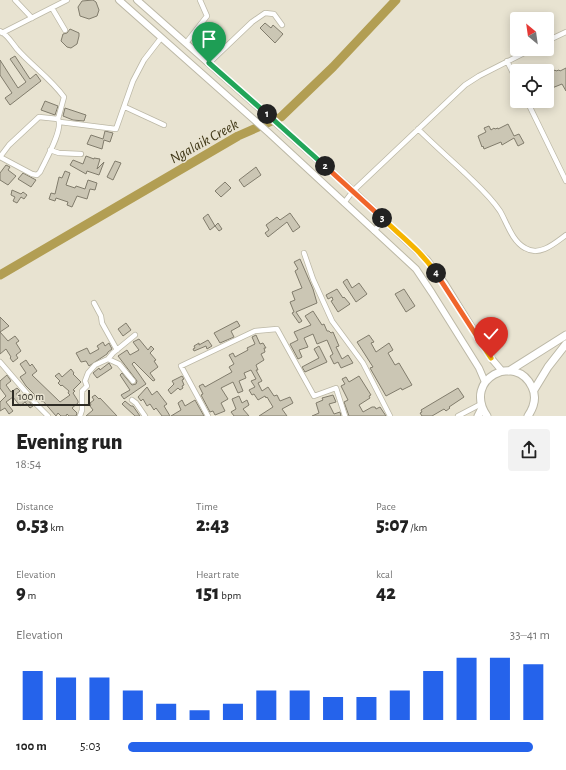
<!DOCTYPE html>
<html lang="en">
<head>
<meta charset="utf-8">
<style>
  :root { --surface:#fff; --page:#f2f2f2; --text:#222; --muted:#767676; --accent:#2563eb }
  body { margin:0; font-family:"Alegreya Sans",sans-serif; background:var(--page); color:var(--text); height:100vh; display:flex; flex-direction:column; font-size:15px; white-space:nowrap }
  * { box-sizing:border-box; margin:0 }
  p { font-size:13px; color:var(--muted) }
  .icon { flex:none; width:22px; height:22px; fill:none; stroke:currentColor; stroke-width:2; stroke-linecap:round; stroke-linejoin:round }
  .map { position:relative; height:416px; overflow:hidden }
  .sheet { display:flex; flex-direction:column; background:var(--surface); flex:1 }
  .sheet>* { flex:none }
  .needle { width:26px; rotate:331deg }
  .controls { position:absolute; left:510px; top:12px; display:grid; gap:8px }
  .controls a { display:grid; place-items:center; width:44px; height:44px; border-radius:4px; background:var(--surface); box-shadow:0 2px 10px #0003; font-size:20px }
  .scale { position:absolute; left:12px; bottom:10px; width:78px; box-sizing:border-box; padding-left:4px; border:2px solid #2e2c25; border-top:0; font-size:11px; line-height:14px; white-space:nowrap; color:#2e2c25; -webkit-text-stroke:3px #e8e3d1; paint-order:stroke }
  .pin { position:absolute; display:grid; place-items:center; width:34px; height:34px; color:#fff; margin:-41px -17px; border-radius:50% 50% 50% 0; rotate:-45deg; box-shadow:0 0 4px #0007 }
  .pin .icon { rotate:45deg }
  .km { position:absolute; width:20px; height:20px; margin:-10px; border-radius:50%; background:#222; color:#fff; font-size:11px; line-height:20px; text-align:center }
  .round { display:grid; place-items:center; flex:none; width:42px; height:42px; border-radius:4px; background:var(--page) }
  .overview { display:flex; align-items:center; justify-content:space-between; height:68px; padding:0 16px }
  h1 { font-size:22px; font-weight:800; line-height:30px }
  .metrics { display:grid; grid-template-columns:repeat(3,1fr); gap:6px; height:68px; padding:4px 16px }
  .metrics div { display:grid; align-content:center }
  .metrics b { font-size:20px; font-weight:800 }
  .metrics small { font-size:11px; font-weight:400 }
  .metrics p { font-size:11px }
  .chart { height:112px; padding:8px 16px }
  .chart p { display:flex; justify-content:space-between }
  .chart svg { width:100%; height:72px; margin-top:4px; stroke:var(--accent); stroke-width:6 }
  ul { padding:0 16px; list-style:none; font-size:13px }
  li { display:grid; grid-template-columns:64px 48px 1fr; align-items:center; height:30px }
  li i { height:10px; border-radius:5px; background:var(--accent) }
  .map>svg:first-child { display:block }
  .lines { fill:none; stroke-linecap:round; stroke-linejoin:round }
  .river { stroke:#b29e53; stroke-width:9 }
  .building { fill:#cbc6b4; stroke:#817c6c }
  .street-casing { stroke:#bcb8a6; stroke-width:6 }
  .secondary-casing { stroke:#bcb8a6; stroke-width:8 }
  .primary-casing { stroke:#bcb8a6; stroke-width:9 }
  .street { stroke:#fff; stroke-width:4.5 }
  .secondary { stroke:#fff; stroke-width:6 }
  .primary { stroke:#fff; stroke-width:7 }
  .split-1-casing { stroke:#fff; stroke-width:8 }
  .split-2-casing { stroke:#fff; stroke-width:8 }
  .split-3-casing { stroke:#fff; stroke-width:8 }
  .split-4-casing { stroke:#fff; stroke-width:8 }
  .split-5-casing { stroke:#fff; stroke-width:8 }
  .split-6-casing { stroke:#fff; stroke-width:8 }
  .split-1 { stroke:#22a559; stroke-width:5 }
  .split-2 { stroke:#22a559; stroke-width:5 }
  .split-3 { stroke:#f0652b; stroke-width:5 }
  .split-4 { stroke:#f5b400; stroke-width:5 }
  .split-5 { stroke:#f0652b; stroke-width:5 }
  .split-6 { stroke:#f5b400; stroke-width:5 }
  .labels { text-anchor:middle; stroke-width:3; stroke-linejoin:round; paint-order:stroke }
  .water-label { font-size:15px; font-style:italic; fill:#413817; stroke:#e8e3d1 }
</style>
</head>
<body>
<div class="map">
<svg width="566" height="416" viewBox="0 0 566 416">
  <rect width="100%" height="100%" fill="#e8e3d1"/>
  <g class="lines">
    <path class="river" d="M0,275L238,136L281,117L333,67L396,0"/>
  </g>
  <path class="building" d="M93,0L96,2L99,10L97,16L89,19L80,16L78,7L82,1Z
    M265,23L271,28L273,25L283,34L275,43L260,28Z
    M70,29L79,33V36L77,44L71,48L67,47L61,41L63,34L67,33Z
    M15,56L30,79L36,74L41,81L10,105L5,98L12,93L0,75V60L18,88L26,82L10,59Z
    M550,68L552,72L555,70L556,71L559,70L560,71L566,68V91L562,84L547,90V71L546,70Z
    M45,101L58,106L55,115L41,110Z
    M65,108L86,115L84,121L73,120L63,116Z
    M508,124L514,136L519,134L524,143L518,146L514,138L502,145L501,142L484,149L483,146L482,147L478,136L486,132L484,128L489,126L491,130L494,128L495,129L498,128V129Z
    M105,131L113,133L110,142L104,140L102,149L87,144L91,135L103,139Z
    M86,156L94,159V158L100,159L97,169L104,162L99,175L87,171L86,174L70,165L73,160L83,164Z
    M115,161L121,163L113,180L107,177Z
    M6,165L10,167L8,170L16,176L8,185L0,180V173Z
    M256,167L261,175L244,187L239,180Z
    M65,171L70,173L66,185L75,188L76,186L85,189L88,180L97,183L95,190L90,189L87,199L77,196L72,207L67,205L68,202L56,198L55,201L49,199L51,193L55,194L59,177L62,178Z
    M23,173L36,180L31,187L18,179Z
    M225,182L231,188L221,197L215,191Z
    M12,190L21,194L23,192L27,195L24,199L21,197L17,203L13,201L15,197L11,195Z
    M290,213L300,227L293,232L287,222L268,237L265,233L269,230L266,225L277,217L280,220Z
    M208,214L215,226L218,223L222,229L219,231L215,226L210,230L203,218Z
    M300,259L313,289L317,303L296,312L302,321L299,323L292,313L294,312L290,302L295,300L292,292L302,288L295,271L298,269L294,262Z
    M347,279L352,288L359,283L367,294L356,302L343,282Z
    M337,289L343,298L344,297L350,304L338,312L331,301L333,300L332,297L328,299L326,295Z
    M404,289L415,306L406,312L395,294Z
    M313,311L322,325L324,324L327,331H329L331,333L333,332L339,346L336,347L342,359L348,355L353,363L341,368L338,362L334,364L330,356L333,354L327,340L317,344L313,334L304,338L308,347L299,350L302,357L298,359L290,344L298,340L294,332L311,325L305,316Z
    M0,317L9,326L0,332L8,341L15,336L19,341L16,343L21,351L16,355L18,358L13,362L10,358L11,357L6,349L0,354Z
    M237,321L240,326L231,331L234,337L220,343L214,333Z
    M126,323L131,330L123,336L118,329Z
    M256,335L260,344L263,343L266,348H264L265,352L261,354L264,360L256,365L258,370H256L262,381L258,383L262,391L268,387L274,396L277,395L280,401L290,397L293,403L282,409L287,416H259L273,407L267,397L266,398L265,396L258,400L254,394L252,395L249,390L255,387L251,381L256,379L251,370L244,373L246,378L239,381L243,391L238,393L233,382L221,388L228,399L221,403L225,411L215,415L213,411L210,412L201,395L203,394L199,386L203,384L205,387L232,372L229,367L234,364L229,355L233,353L235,357L248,350L247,348L255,344L252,337Z
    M369,335L374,342L371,343L376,352L389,343L393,350L388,353L395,365L399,363L412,385L402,390L401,388L386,396L370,368L373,367L357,342Z
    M139,339L148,350L151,346L154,349L150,353L156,360L154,361L158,367L150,373L155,380L153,381L134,362L132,364L146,384L124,399L121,395L130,390L120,375L122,373L132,385L136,384L137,381L118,356L127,350L130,355L139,350L133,342Z
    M208,340L212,346L207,349L206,346L194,351L193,349L195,348L194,346L199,343V345Z
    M103,342L105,346L109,343L112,349L108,352L107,354L89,366L86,361L81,362L76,353L87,348L90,354L99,349L97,346Z
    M319,346L327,362L305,372L302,367L319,358L314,349Z
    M26,360L30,366L32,364L37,371L32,375L60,402L70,395L68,393L69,391L62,385L61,386L58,383L60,381L55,376L59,373L62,377L71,369L74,373L73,374L81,382L73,390L75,391L73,393L78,401V403L72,408L77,413L76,416H69L67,414L66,416H61L58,413L56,416L43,401L42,402L40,399L38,401L34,396L35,395L26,386L20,377L26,373L20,364Z
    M109,363L112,368L97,378L93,373L99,368L100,370Z
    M7,375L11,381L6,385L11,392L17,388L20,391L16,394L21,400L23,398L25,402L28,400L33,406L30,408L25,402L20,406L13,397L6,402L13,411L9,414L5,408L0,411V402L6,396L0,388V381Z
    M182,376L184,379L182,380L184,385L182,386L183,388L180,390L178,388L171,394L168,390L174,384L172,381Z
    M359,376L371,395L369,396L370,398L359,405L363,412L372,407H375L376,409L380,407L386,416H349L344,402L348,400L341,386L345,384L342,379L346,377L349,382Z
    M147,387L152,395L157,391L167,404L164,406L170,416H162L156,408L154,410L150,404L147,406L143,399L141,401L138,397Z
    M458,388L464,397L449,407L450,408L446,411L444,409L432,416H422L420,413L422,412L421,410Z
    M95,395L99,399L100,398L117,416H86L93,410L90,406L91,405L90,403L94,400L92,397Z
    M333,395L336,402L329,404L334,414L340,412L341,416H312L319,413L316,403L323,400L322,398Z
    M239,396L242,403L247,400L249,405L243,409L249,416H234L231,412L236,409L232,399Z
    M182,400L185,406L195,400L204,416H171L181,410L178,403Z
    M125,401L131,406H133L140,416H135L122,404Z"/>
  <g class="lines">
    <g class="street-casing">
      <path id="street" d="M15,0L32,18
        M52,8L65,30
        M0,31C7,34 12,43 17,49C32,66 50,78 64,97L58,119C64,129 45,161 40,172L37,175L32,174L0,157
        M2,33L67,0
        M547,41L566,32
        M186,43L207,16L200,0
        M507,61L517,81
        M209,63L252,22L265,13L274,14L282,25
        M527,101L566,181
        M125,107L164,125
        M60,122L116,129L133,81L144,60L161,38
        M418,129C433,144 449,158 465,173C477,185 490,196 500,211C507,223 512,241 525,248C540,257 555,243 566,235
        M50,150L59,153L81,154
        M0,157L9,145L39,117L58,119
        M344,203L353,191L465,85L479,76L532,49
        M374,231L384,220
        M304,253L313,279L332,321L363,363L390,416
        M94,303L101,316L102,323L117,350
        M108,359L119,364L133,381
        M0,362L37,405L48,416
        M132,400L136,403L145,416
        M80,416L82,410V391L87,386L85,381L88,373L95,365L108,359L113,353L135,335
        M208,416L181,366L255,331L277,329L314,396L336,388L345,416
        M458,416L481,404"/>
    </g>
    <g class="secondary-casing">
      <path id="secondary" d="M119,0L269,133L416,269L432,293L479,368L485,382
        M137,0L353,191L427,260L445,284L491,358L502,371"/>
    </g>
    <g class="primary-casing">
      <path id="primary" d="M509,371L566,335
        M534,390L548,367L566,344
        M478,416L482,408
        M487,416C462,379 516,352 532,387C537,397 534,407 528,416"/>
    </g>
    <use href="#street" class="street"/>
    <use href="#secondary" class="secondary"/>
    <use href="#primary" class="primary"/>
  </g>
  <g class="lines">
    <g class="split-1-casing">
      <path id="split-1" d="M209,63L267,114"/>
    </g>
    <g class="split-2-casing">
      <path id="split-2" d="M267,114L325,166"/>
    </g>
    <g class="split-3-casing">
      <path id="split-3" d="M325,166L382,218"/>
    </g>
    <g class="split-4-casing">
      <path id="split-4" d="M382,218C401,236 421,251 436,273"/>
    </g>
    <g class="split-5-casing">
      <path id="split-5" d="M436,273L478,338"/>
    </g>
    <g class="split-6-casing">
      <path id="split-6" d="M478,338L491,358"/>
    </g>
    <use href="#split-1" class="split-1"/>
    <use href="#split-2" class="split-2"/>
    <use href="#split-3" class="split-3"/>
    <use href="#split-4" class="split-4"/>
    <use href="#split-5" class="split-5"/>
    <use href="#split-6" class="split-6"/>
  </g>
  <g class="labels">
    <g class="water-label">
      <text transform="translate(204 141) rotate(-29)" y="5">Ngalaik Creek</text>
    </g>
  </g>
</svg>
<div class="controls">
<a><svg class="needle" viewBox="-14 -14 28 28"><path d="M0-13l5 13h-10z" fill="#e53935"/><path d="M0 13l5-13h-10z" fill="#767676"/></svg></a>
<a><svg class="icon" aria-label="locate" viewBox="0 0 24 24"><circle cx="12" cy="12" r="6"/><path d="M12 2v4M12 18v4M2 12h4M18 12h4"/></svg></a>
</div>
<div class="scale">100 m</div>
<div class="pin" style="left:209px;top:63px;background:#1e9e55"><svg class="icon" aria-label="arrive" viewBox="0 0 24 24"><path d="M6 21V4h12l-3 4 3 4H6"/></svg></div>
<div class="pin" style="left:491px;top:358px;background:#d93025"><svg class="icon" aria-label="check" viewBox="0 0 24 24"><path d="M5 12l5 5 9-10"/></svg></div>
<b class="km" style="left:267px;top:114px">1</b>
<b class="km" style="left:325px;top:166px">2</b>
<b class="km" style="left:382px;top:218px">3</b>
<b class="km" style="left:436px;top:273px">4</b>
</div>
<section class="sheet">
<div class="overview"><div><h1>Evening run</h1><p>18:54</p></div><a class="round"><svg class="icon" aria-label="share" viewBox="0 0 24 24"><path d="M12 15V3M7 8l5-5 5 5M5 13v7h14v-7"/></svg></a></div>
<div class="metrics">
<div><p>Distance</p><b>0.53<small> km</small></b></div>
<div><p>Time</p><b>2:43</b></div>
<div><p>Pace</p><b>5:07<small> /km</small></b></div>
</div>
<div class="metrics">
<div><p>Elevation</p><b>9<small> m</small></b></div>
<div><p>Heart rate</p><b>151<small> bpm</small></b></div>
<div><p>kcal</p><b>42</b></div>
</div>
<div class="chart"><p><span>Elevation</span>33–41 m</p>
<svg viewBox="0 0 160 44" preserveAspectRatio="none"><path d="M5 44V14M15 44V18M25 44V18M35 44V26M45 44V34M55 44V38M65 44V34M75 44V26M85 44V26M95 44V30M105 44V30M115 44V26M125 44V14M135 44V6M145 44V6M155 44V10"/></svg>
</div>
<ul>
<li><b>100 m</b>5:03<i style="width:96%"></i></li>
</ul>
</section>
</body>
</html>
